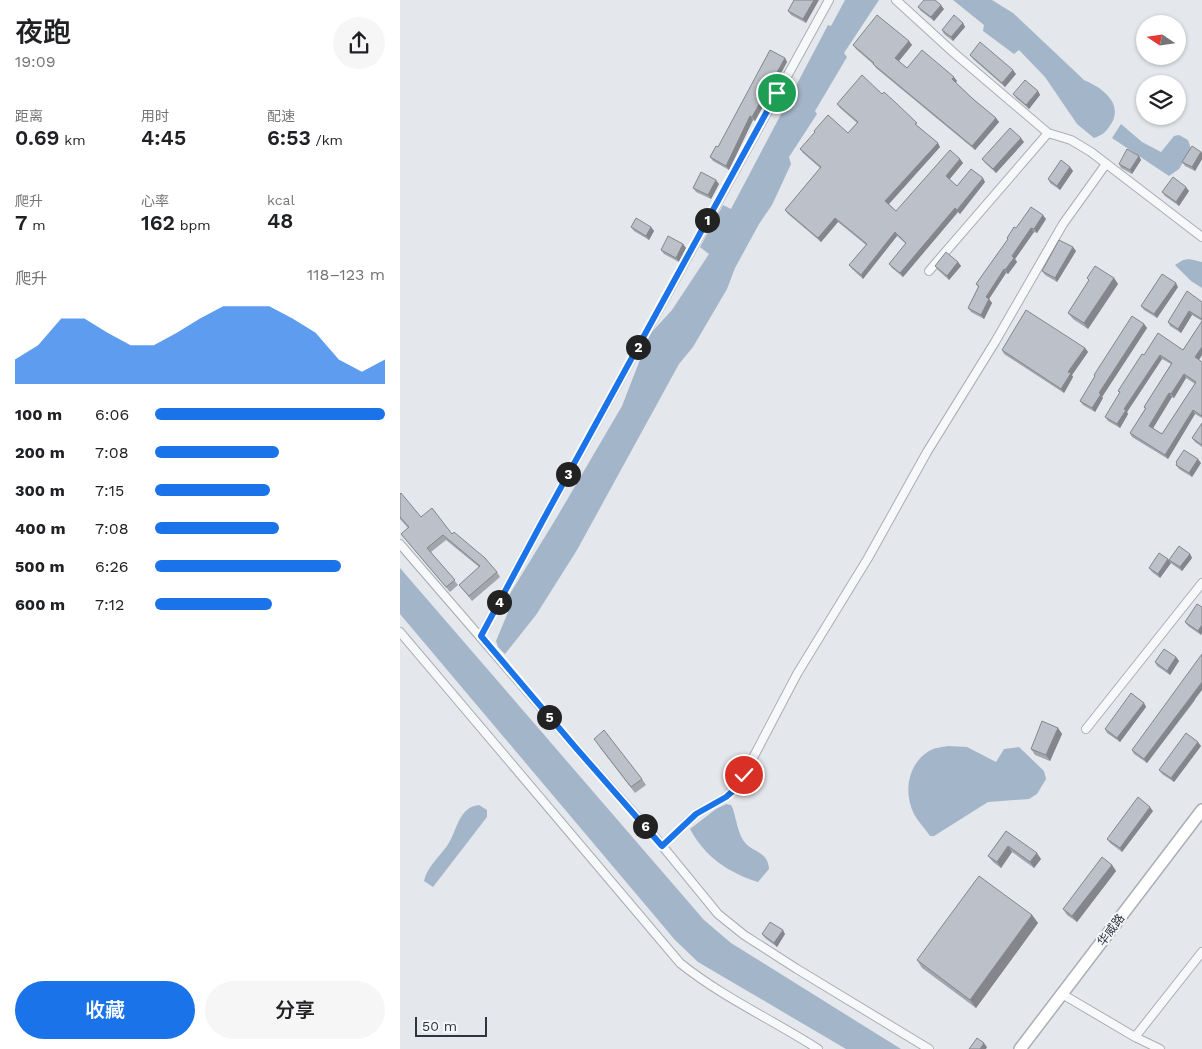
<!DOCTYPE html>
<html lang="zh">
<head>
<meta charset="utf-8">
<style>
  :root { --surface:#fff; --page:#f6f6f6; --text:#202124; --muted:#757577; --accent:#1a73e8 }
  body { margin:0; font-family:"Work Sans","Noto Sans SC",sans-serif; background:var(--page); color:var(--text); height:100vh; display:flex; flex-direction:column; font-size:19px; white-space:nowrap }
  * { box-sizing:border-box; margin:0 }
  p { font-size:16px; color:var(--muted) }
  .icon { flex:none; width:28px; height:28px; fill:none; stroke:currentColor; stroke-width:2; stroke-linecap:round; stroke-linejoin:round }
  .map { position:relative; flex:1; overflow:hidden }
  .drawer { display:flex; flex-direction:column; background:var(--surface); width:400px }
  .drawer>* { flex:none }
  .needle { width:32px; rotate:283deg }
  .tools { position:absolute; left:736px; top:15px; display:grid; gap:10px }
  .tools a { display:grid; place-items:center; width:50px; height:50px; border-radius:50%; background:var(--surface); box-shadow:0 1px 4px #0004; font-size:25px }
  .scale { position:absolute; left:15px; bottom:12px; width:72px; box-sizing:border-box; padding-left:5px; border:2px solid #2d3542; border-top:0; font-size:14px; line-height:18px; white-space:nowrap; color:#2d3542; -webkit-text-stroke:4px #f4f6f8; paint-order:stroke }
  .pin { position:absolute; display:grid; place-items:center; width:42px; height:42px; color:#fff; margin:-21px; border:2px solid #fff; border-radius:50%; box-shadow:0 1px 5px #0007 }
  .km { position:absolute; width:25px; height:25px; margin:-12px; border-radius:50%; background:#222; color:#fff; font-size:14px; line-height:25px; text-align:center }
  .round { display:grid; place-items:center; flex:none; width:52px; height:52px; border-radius:26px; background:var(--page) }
  .overview { display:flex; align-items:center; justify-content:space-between; height:85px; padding:0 15px }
  h1 { font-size:28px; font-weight:600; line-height:38px }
  .figures { display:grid; grid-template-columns:repeat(3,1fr); gap:8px; height:85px; padding:5px 15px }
  .figures div { display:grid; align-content:center }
  .figures b { font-size:21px; font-weight:600 }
  .figures small { font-size:14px; font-weight:400 }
  .figures p { font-size:14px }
  .chart { height:140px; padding:10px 15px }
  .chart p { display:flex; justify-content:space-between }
  .chart svg { width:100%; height:90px; margin-top:5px; fill:var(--accent); opacity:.7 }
  .button { display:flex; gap:10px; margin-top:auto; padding:10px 15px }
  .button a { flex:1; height:58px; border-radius:30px; background:var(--accent); color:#fff; font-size:20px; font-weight:600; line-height:58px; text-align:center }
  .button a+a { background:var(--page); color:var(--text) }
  ul { padding:0 15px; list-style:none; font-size:16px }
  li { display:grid; grid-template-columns:80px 60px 1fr; align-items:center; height:38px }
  li i { height:12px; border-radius:6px; background:var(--accent) }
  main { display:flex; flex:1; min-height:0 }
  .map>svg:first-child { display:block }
  .water { fill:#a3b5c8 }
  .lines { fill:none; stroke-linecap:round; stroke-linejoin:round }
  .minor-casing { stroke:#a9aeb5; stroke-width:10 }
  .secondary-casing { stroke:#a9aeb5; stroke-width:14 }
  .minor { stroke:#f7f8f9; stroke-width:8 }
  .secondary { stroke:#fff; stroke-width:11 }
  .wall { fill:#a2a5ac; fill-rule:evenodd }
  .shaded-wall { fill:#84868c }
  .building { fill:#bcc0c8; stroke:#84868c; fill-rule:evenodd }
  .route-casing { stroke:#fff; stroke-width:10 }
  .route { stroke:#1a73e8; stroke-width:6 }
  .labels { text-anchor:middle; stroke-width:4; stroke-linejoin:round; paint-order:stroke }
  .street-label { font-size:12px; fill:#2d3542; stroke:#f4f6f8 }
</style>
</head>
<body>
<main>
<section class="drawer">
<div class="overview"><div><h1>夜跑</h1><p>19:09</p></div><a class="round"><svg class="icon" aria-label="share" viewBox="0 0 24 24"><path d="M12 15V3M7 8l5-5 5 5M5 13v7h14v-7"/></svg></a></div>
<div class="figures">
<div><p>距离</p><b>0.69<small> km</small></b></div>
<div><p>用时</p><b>4:45</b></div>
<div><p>配速</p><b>6:53<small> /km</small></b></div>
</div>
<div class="figures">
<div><p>爬升</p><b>7<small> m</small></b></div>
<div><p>心率</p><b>162<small> bpm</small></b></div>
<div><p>kcal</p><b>48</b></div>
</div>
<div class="chart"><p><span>爬升</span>118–123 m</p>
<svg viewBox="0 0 160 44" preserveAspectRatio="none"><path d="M0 44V32L10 25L20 12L30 12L40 19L50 25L60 25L70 19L80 12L90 6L100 6L110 6L120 12L130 19L140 32L150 38L160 32V44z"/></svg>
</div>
<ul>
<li><b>100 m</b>6:06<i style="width:100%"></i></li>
<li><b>200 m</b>7:08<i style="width:54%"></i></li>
<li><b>300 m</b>7:15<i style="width:50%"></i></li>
<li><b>400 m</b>7:08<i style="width:54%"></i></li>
<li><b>500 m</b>6:26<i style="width:81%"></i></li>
<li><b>600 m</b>7:12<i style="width:51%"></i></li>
</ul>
<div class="button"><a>收藏</a><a>分享</a></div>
</section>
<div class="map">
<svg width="802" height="1049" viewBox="0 0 802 1049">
  <rect width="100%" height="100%" fill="#e4e7eb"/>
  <path class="water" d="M445,0H479L444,53L447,57L415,111L417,114L389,157L391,164L372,205L359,224L335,268L327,289L293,347L279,364L177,550L136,615L105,654L98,647L96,641L111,605L108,597L157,517L222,406L250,334L272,310L309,254L300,247L323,205L331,209L428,25L431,26Z
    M553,0H592L613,13L684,80C703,88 726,105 709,127C705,133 702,135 694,138L677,124L645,77L619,50L614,54L583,31L584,25Z
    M721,124L742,142L761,152L774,136L779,135L788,140L791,149L779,169L769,176L712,138Z
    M789,259L802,262V288L791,281L775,265L783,260Z
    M0,568L304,920L331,943L501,1049H446L298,962L275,940L0,614Z
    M548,746L567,747L596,762L604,749L619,747L644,771L646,779L637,794L629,799L588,802L534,836H530C525,829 518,821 514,814C503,792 508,764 529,751C534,748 542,747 548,746Z
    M326,804L331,805L333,809C336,819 338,832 343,840C351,853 368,850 369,869L358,882C329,873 305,857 290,829L316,809Z
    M79,805L87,810V817L33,887L24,881C27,867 39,857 47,846C57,832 58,807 79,805Z"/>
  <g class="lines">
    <g class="minor-casing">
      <path id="minor" d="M496,0L554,53L648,133L671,140L691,152L802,237
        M529,271L648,133
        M0,544L176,748L255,837L318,914L344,935L397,969L529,1049
        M0,632L280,963C322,997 373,1020 418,1049
        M81,636L142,522L429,0
        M686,729L802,583
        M262,846L296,814L326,797L333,790L344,775L397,674L468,558L527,452L595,342L663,224L706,164
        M662,994L735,1037L760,1049
        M735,1037L802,952"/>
    </g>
    <g class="secondary-casing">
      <path id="secondary" d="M620,1049L802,810"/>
    </g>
    <use href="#minor" class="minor"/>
    <use href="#secondary" class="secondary"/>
  </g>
  <path class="wall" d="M394,0L406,23L391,15L388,11Z
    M518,7L544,9L534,21L521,11Z
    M563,23L565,27L553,41L544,34L542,30Z
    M509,41L512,45L499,61L507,68L557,81L556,83L573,99L596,118L599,122L575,150L476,68L473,64L456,49L453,45Z
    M570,55L616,74L605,87L573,59Z
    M385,58L387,62L355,121L353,120L329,170L313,161L310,157L318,147Z
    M638,91L640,95L629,109L616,98L613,94Z
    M437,104L519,127L540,147L489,204L496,211L560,159L563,163L549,179L557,186L585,182L560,214L558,212L503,277L492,268L489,264L506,244L497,236L463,279L452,269L449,265L466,245L438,222L421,242L388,214L385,210L420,168L403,153L400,149L448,133L457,123L440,108Z
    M624,142L596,173L585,163L582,159Z
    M801,152L802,153V159L795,171L785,166L782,162Z
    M739,156L741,160L732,174L721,168L719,164Z
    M670,167L673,171L660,190L650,183L648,179Z
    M319,184L311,199L296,192L293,188Z
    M789,191L779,206L765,196L762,192Z
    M646,219L637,233L634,232L615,259L617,262L608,274L606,273L589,299L592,303L584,319L571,312L568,308L578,287L576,284L608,239L607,238L616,228Z
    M231,227H251L254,231L249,240L234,231Z
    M283,244L286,248L279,262L264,254L261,250Z
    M676,251L657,282L645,275L642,271Z
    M558,262L561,266L549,280L538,270L535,266Z
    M687,278H714L718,284L688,329L673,319L668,313L689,280Z
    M778,287L757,318L744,310L741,306Z
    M802,302V355L799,360L802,362V418L795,414L768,459L732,437L730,433L745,409L744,407L771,364L762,359L727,412L728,414L720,428L708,421L705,417L720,393L718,391L744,355L783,350L802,321L792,315L781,333L770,326L768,322ZM786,378L795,384L762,434L753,428L772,397L774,398Z
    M744,324L747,328L702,397L703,398L695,412L683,405L680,401L695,376L694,375Z
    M685,348L688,352L672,375L673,377L664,393L604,354L602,350Z
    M802,423V447L795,442L792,438Z
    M776,462L801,463L792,477L779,469L776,465L777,464Z
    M0,494L21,517L52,534L97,572L100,577L72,601L59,585L79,567L46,540L31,552L58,585L50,592L1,534L8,528L0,519Z
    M790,554L792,558L782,571L772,564L769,560Z
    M768,559L771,563L760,578L752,572L749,568Z
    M797,604L801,635L788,626L785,622Z
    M776,657L779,661L770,675L757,666L755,662Z
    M796,699L747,763L734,754L732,750Z
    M744,703L746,707L720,742L707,733L705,729Z
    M658,728L662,734L650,761L635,755L631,749Z
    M198,745L242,779L246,785L235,793Z
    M801,746L774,782L762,774L759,770Z
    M753,811L722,852L710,843L707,839Z
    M606,831L641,859L634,868L612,852L601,868L593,862L588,856Z
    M712,865L716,871L677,922L667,915L663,909Z
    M632,915L638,923L576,1008L522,968L517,960Z
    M362,934H385L377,947L365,938Z"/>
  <path class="shaded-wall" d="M414,0H419L406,23L403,19Z
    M541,5L544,9L534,21L531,17Z
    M563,23L565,27L553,41L551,37Z
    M509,41L512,45L498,62L495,58Z
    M385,58L387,62L355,121L352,117Z
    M613,70L616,74L605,87L602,83Z
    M554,77L557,81L555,83L552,79Z
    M638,91L640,95L629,109L626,105Z
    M350,116L353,120L329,170L326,166Z
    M596,118L599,122L575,150L572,146Z
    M621,138L624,142L596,173L593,169Z
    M538,143L540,147L488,205L485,201Z
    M801,152L802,153V159L795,171L792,167Z
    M739,156L741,160L732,174L730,170Z
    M560,159L563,163L549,180L546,176Z
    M670,167L673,171L660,190L657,186Z
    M583,178L585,182L560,214L557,210Z
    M316,180L319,184L311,199L308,195Z
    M786,187L789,191L779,206L776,202Z
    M555,208L558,212L503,277L500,273Z
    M643,215L646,219L637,233L634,229Z
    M435,218L438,222L421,242L418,238Z
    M251,227L254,231L249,240L246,236Z
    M631,228L634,232L615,259L617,262L608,274L605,270L612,256Z
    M495,232L497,236L463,279L461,275Z
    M283,244L286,248L279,262L276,258Z
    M673,247L676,251L657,282L655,278Z
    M558,262L561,266L549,280L547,276Z
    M604,269L606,273L589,299L592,303L584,319L581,315L586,297Z
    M714,278L718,284L688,329L684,323Z
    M776,283L778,287L757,318L754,314Z
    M789,311L792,315L781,333L778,329Z
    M744,324L747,328L702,397L703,398L695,412L692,408L699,393Z
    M802,347V355L798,361L795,357Z
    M685,348L688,352L672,375L673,377L664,393L661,389L668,372Z
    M760,355L762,359L727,412L728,414L720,428L717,424L724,409Z
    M784,374L786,378L774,398L771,394Z
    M769,393L772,397L752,430L749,426Z
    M793,410L795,414L768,459L765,455Z
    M798,459L801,463L792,477L789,473Z
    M790,554L792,558L782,571L780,567Z
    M768,559L771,563L760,578L758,574Z
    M802,625V633L801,635L798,631Z
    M776,657L779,661L770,675L767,671Z
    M802,682V690L747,763L744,759Z
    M744,703L746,707L720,742L717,738Z
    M658,728L662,734L650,761L646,755Z
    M798,742L801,746L774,782L771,778Z
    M750,807L753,811L722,852L720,848Z
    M608,846L612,852L601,868L597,862Z
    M637,853L641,859L634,868L630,862Z
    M712,865L716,871L677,922L672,916Z
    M632,915L638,923L576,1008L570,1000Z
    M383,930L385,934L377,947L374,943Z
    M584,1043L587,1047L586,1049H580Z"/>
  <path class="building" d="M394,0H414L403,19L388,11Z
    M524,0H535L541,5L531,17L518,7Z
    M477,15L509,41L495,58L507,68L522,50L554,77L552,79L573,99L596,118L572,146L473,64L474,63L453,45Z
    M554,15L563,23L551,37L542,30Z
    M580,42L613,70L602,83L570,55Z
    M370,50L385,58L352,117L350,116L326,166L310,157L316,146L318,147Z
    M462,75L482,94L484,92L495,102L517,123L515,124L538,143L485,201L496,211L550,150L560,159L546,176L557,186L571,169L583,178L557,210L555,208L500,273L489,264L506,243L495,232L461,275L449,265L467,244L435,218L418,238L385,210L421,167L400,149L415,132L414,131L428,115L448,133L458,122L437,104Z
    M625,80L638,91L626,105L613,94Z
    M610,128L621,138L593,169L582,159Z
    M792,146L801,152L792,167L782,162Z
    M727,149L739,156L730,170L719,164Z
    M661,160L670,167L657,186L648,179Z
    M301,172L316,180L308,195L293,188Z
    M773,177L786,187L776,202L762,192Z
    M631,207L643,215L634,229L631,228L612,256L614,258L605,270L604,269L586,297L589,299L581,315L568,308L579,286L576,284L608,239L607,238L614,227L616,228Z
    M236,218L251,227L246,236L231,227Z
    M268,236L283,244L276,258L261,250Z
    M659,240L673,247L655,278L642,271Z
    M546,252L558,262L547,276L535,266Z
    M695,266L714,278L684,323L668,313L689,280L687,278Z
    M762,274L776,283L754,314L741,306Z
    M787,291L802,302V319L789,311L778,329L768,322Z
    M626,310L685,348L668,372L671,373L661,389L602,350Z
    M732,316L744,324L699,393L701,394L692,408L680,401L695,376L694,375Z
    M802,321V347L795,357L802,362V416L793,410L765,455L730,433L746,408L744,407L772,363L760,355L724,409L726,410L717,424L705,417L720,392L718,391L742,354L744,355L758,333L783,350ZM784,374L796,382L762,434L749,426L769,393L771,394Z
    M802,423V445L792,438Z
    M784,450L798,459L789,473L776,465L777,463L776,462Z
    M1,493L21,517L32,508L52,534L54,532L85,558L97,572L69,596L59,585L80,566L43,535L27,548L55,580L46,587L1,534L9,527L0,517V494Z
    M779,546L790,554L780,567L769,560Z
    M759,553L768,559L758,574L749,568Z
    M797,604L802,607V625L798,631L785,622Z
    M764,649L776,657L767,671L755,662Z
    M802,654V682L744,759L732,750Z
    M731,693L744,703L717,738L705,729Z
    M642,721L658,728L646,755L631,749Z
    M204,730L242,779L231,787L194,739Z
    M786,733L798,742L771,778L759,770Z
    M738,797L750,807L720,848L707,839Z
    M606,831L637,853L630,862L608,846L597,862L588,856Z
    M702,857L712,865L672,916L663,909Z
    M579,876L632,915L570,1000L517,960Z
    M370,922L383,930L374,943L362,934Z
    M577,1038L584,1043L580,1049H569Z"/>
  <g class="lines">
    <g class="route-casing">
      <path id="route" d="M344,775L334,790L326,797L296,814L262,846L176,748L81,636L142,522L377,93"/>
    </g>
    <use href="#route" class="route"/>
  </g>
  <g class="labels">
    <g class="street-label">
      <text transform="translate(711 930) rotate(-53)" y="4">华威路</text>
    </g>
  </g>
</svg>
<div class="tools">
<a><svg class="needle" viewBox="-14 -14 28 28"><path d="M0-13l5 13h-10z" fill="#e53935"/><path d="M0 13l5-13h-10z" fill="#757577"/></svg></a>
<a><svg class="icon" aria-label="layers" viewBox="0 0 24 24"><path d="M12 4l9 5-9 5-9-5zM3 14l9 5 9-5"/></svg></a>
</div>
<div class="scale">50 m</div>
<div class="pin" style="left:377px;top:93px;background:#1e9e55"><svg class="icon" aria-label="arrive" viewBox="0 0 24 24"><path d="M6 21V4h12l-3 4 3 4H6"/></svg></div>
<div class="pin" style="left:344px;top:775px;background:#d93025"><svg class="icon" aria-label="check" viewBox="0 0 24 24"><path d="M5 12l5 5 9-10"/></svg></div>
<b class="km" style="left:307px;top:220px">1</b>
<b class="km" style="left:238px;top:347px">2</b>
<b class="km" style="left:168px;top:474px">3</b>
<b class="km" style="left:99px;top:602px">4</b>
<b class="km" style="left:149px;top:717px">5</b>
<b class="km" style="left:245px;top:826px">6</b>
</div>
</main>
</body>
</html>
